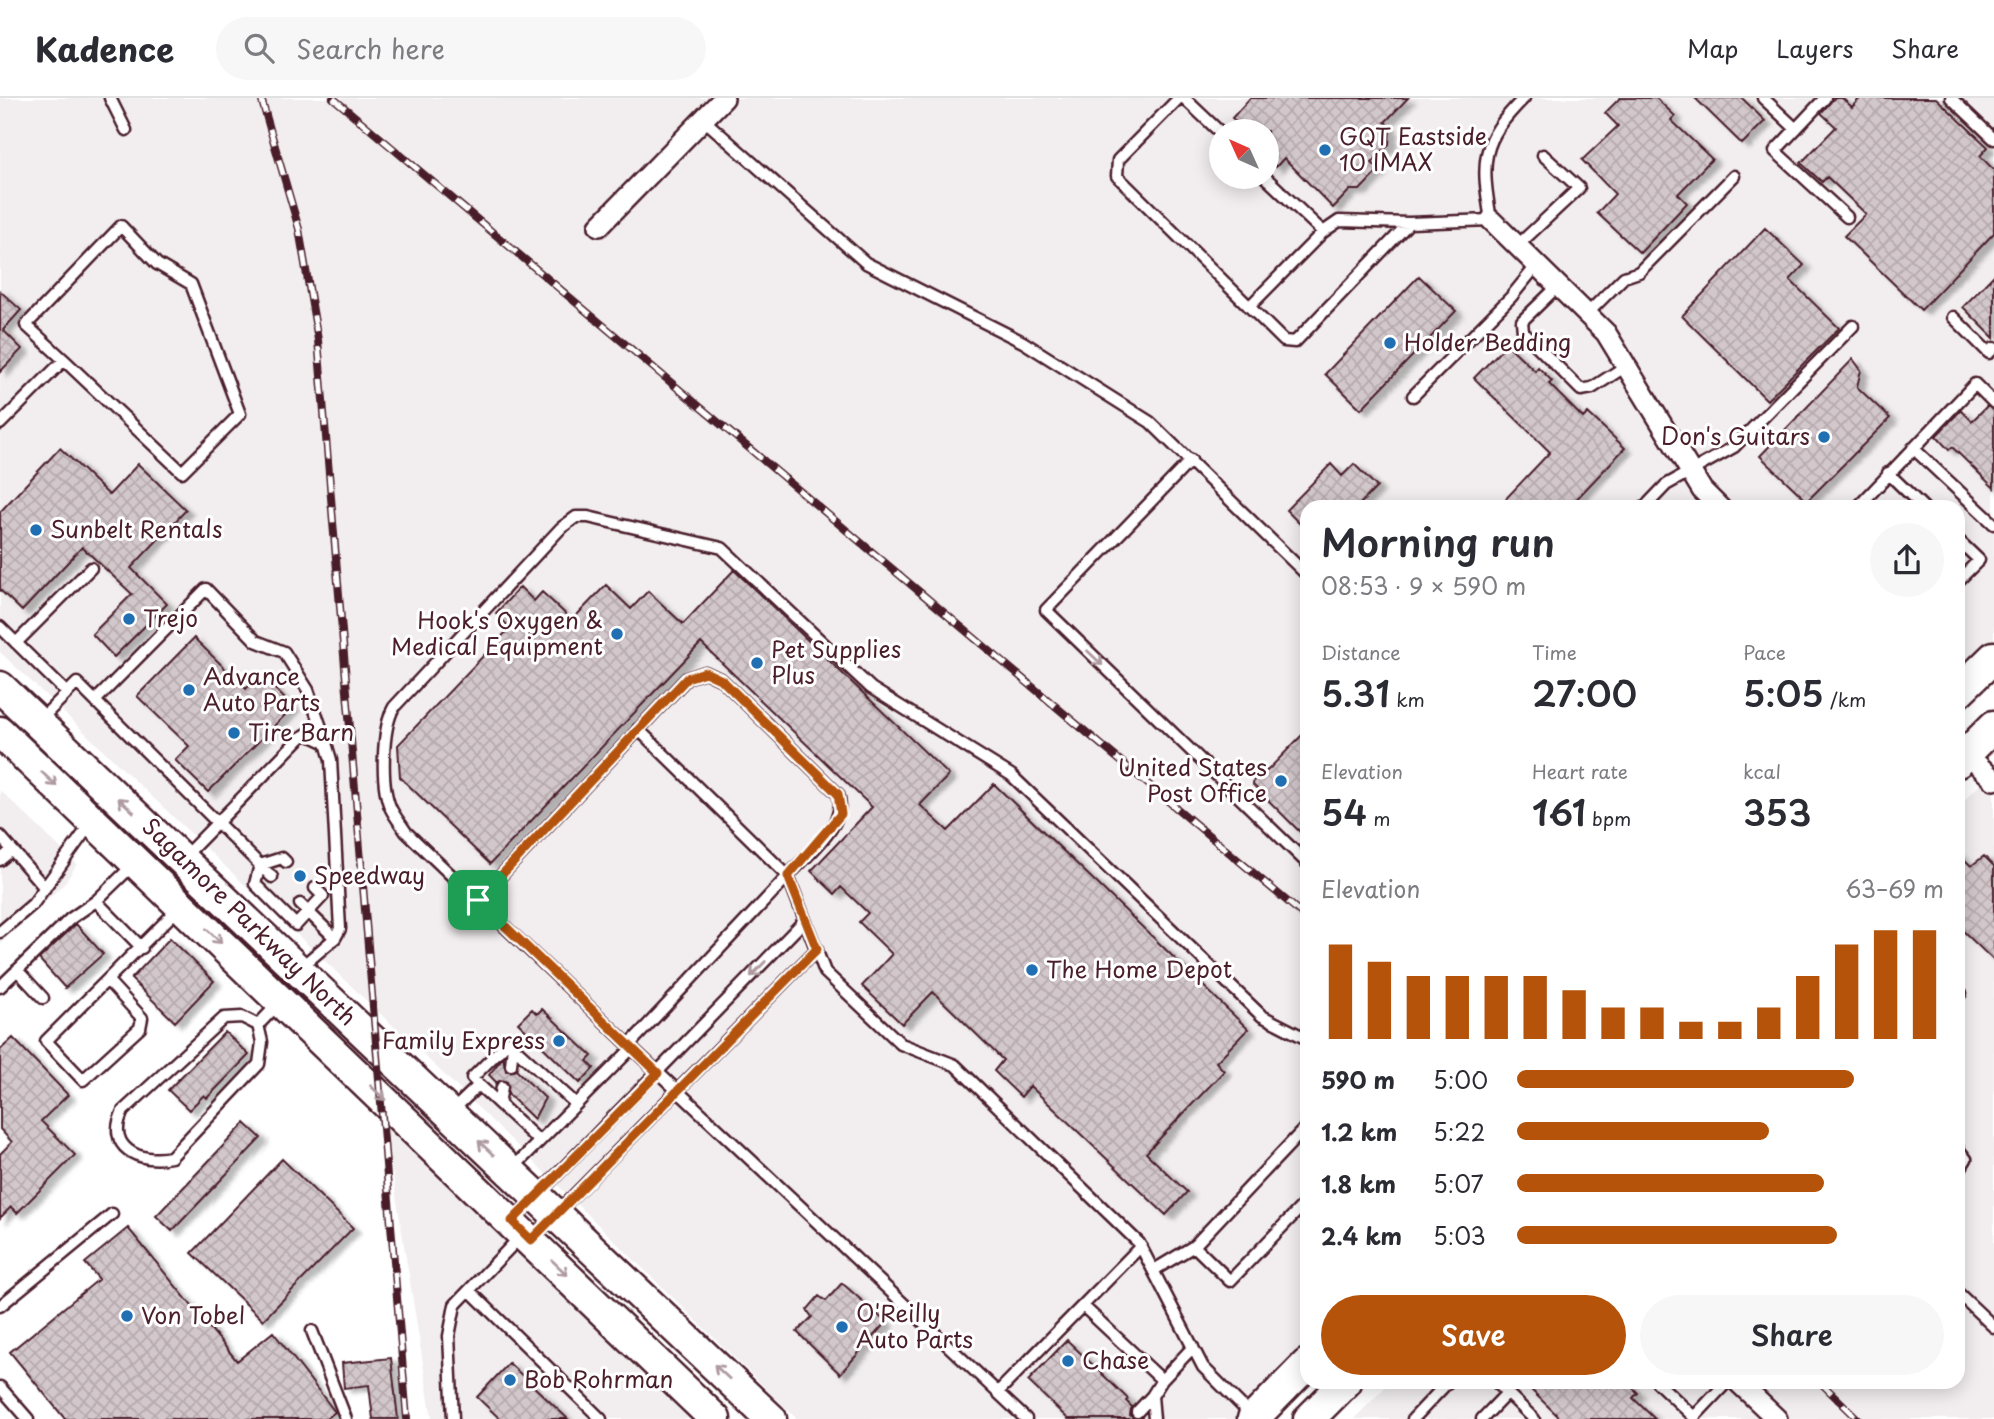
<!DOCTYPE html>
<html lang="en">
<head>
<meta charset="utf-8">
<style>
  :root { --surface:#fff; --page:#f7f7f7; --text:#2b2b33; --muted:#7c7c81; --line:#e1e1e2; --accent:#b45309 }
  body { margin:0; font-family:"Playpen Sans",sans-serif; background:var(--page); color:var(--text); height:100vh; display:flex; flex-direction:column; font-size:26px; white-space:nowrap }
  * { box-sizing:border-box; margin:0 }
  p { font-size:23px; color:var(--muted) }
  .icon { flex:none; width:38px; height:38px; fill:none; stroke:currentColor; stroke-width:2; stroke-linecap:round; stroke-linejoin:round }
  .map { position:relative; flex:1; overflow:hidden }
  .drawer { position:absolute; left:1300px; top:402px; width:665px; height:889px; display:flex; flex-direction:column; background:var(--surface); border-radius:21px; box-shadow:0 4px 18px #0003 }
  .drawer>* { flex:none }
  .needle { width:46px; rotate:315deg }
  .fabs { position:absolute; left:1209px; top:21px; display:grid; gap:14px }
  .fabs a { display:grid; place-items:center; width:70px; height:70px; border-radius:50%; background:var(--surface); box-shadow:0 4px 18px #0003; font-size:35px }
  .pin { position:absolute; display:grid; place-items:center; width:60px; height:60px; color:#fff; margin:-30px; border-radius:14px; box-shadow:0 4px 10px #0006 }
  .round { display:grid; place-items:center; flex:none; width:74px; height:74px; border-radius:37px; background:var(--page) }
  .head { display:flex; align-items:center; justify-content:space-between; height:119px; padding:0 21px }
  h1 { font-size:38px; font-weight:600; line-height:52px }
  .metrics { display:grid; grid-template-columns:repeat(3,1fr); gap:10px; height:119px; padding:7px 21px }
  .metrics div { display:grid; align-content:center }
  .metrics b { font-size:35px; font-weight:600 }
  .metrics small { font-size:19px; font-weight:400 }
  .metrics p { font-size:19px }
  .chart { height:196px; padding:14px 21px }
  .chart p { display:flex; justify-content:space-between }
  .chart svg { width:100%; height:126px; margin-top:7px; stroke:var(--accent); stroke-width:6 }
  .button { display:flex; gap:14px; margin-top:auto; padding:14px 21px }
  .button a { flex:1; height:80px; border-radius:42px; background:var(--accent); color:#fff; font-size:28px; font-weight:600; line-height:80px; text-align:center }
  .button a+a { background:var(--page); color:var(--text) }
  ul { padding:0 21px; list-style:none; font-size:23px }
  li { display:grid; grid-template-columns:112px 84px 1fr; align-items:center; height:52px }
  li i { height:18px; border-radius:9px; background:var(--accent) }
  header { display:flex; align-items:center; gap:42px; box-sizing:border-box; height:98px; padding:0 35px; background:var(--surface); border-bottom:2px solid var(--line) }
  header strong { font-size:33px }
  nav { display:flex; gap:38px; margin-inline-start:auto; font-size:24px }
  .search { width:490px; height:63px; background:var(--page); display:flex; align-items:center; gap:18px; box-sizing:border-box; padding:0 24px; border-radius:38px; color:var(--muted); font-size:26px }
  .map>svg:first-child { display:block }
  .built { fill:#f2eeef; fill-rule:evenodd }
  .building { fill:url(#building-cross-hatch); stroke:#4a1f2b; stroke-width:2; filter:url(#shadow) }
  .lines { fill:none; stroke-linecap:round; stroke-linejoin:round }
  .lane-casing { stroke:#4a1f2b; stroke-width:15 }
  .street-casing { stroke:#4a1f2b; stroke-width:24 }
  .primary-casing { stroke:#4a1f2b; stroke-width:35 }
  .lane { stroke:#fff; stroke-width:10 }
  .street { stroke:#fff; stroke-width:19 }
  .primary { stroke:#fff; stroke-width:30 }
  .rail-casing { stroke:#4a1f2b; stroke-width:8 }
  .rail { stroke:#fff; stroke-width:5; stroke-dasharray:16; stroke-linecap:butt }
  .oneway { stroke:#ae9aa0 }
  .route-casing { stroke:#fff; stroke-width:14 }
  .route { stroke:#b45309; stroke-width:9 }
  .poi-dot { fill:#1f6fb2; stroke:#fff; stroke-width:2.5 }
  .labels { text-anchor:middle; stroke-width:6; stroke-linejoin:round; paint-order:stroke }
  .poi-label { font-size:23px; fill:#4a1f2b; stroke:#fff; text-anchor:start }
  .street-label { font-size:23px; fill:#4a1f2b; stroke:#fff }
</style>
</head>
<body>
<header>
<strong>Kadence</strong>
<div class="search"><svg class="icon" aria-label="search" viewBox="0 0 24 24"><circle cx="10" cy="10" r="6"/><path d="M15 15l6 6"/></svg>Search here</div>
<nav><a>Map</a><a>Layers</a><a>Share</a></nav>
</header>
<div class="map">
<svg width="1994" height="1321" viewBox="0 0 1994 1321">
  <defs>
    <pattern id="building-cross-hatch" width="8" height="8" patternUnits="userSpaceOnUse" patternTransform="scale(1.75)"><rect width="8" height="8" fill="#d2c7cb"/><path d="M0 0l8 8M0 8l8-8" fill="none" stroke="#b6aaae"/></pattern>
    <filter id="shadow"><feDropShadow dx="7" dy="4.5" stdDeviation="2" flood-color="#0004"/></filter>
  </defs>
  <rect width="100%" height="100%" fill="#fff"/>
  <filter id="ink" filterUnits="userSpaceOnUse"><feTurbulence type="fractalNoise" baseFrequency=".0143" numOctaves="2"/><feDisplacementMap in="SourceGraphic" scale="14" xChannelSelector="R" yChannelSelector="G"/><feConvolveMatrix kernelMatrix="1 2 1 2 8 2 1 2 1" color-interpolation-filters="sRGB"/></filter>
  <g filter="url(#ink)">
    <path class="built" d="M0,0H1994V553L1958,590V410H1307V1249L1236,1321H797L453,985L0,554ZM1222,33H1267V79H1222Z
      M1994,673V1321H1354L1389,1285L1958,1284V708Z
      M0,692L77,766L65,785L0,846Z
      M380,998L715,1321H432Z"/>
    <path class="building" d="M1250,0H1408L1385,24L1390,29L1389,46L1372,65L1379,72L1360,92H1350L1333,110L1284,60L1276,69L1267,59V33H1246L1232,20Z
      M1620,0H1656L1675,18L1671,22L1712,61L1678,96L1687,105L1640,155L1597,115L1615,96L1582,62L1618,28L1605,15Z
      M1695,0H1742L1765,23L1742,46Z
      M1834,0H1842L1852,9L1860,0H1936L1988,49L1980,58L1994,72V135L1921,212L1844,138L1866,116L1827,79L1822,84L1801,65L1836,29L1821,15Z
      M1765,130L1804,167L1790,182L1839,230L1767,302L1682,218Z
      M1994,177V240L1963,209Z
      M1419,178L1456,213L1361,311L1325,276Z
      M0,193L21,212L3,232L22,251L0,274Z
      M1507,246L1535,273L1538,269L1552,283L1549,286L1583,320L1588,315L1625,350L1568,410H1497L1550,354L1474,280Z
      M1853,261L1861,272L1857,289L1890,320L1807,403L1760,358Z
      M1987,308L1994,312V390L1952,349L1949,352L1936,338L1961,312L1972,323Z
      M60,350L109,397L138,366L186,412L131,470L167,506L114,559L92,536L132,496L82,449L22,513L0,492V414Z
      M1331,366L1342,378L1354,366L1377,389L1356,410H1307V433L1286,412Z
      M734,472L949,677L920,707L948,733L994,686L1248,931L1216,964L1224,973L1146,1055L1187,1094L1166,1117L1030,988L1021,999L994,973L1003,962L933,894L902,926L862,888L892,856L859,824L868,815L841,789L835,796L811,773L872,709L701,545L490,766L400,679L398,647L510,530L496,515L520,489L534,503L542,494L572,522L606,487L631,511L648,493L683,526Z
      M194,540L246,591L260,576L293,609L208,694L175,662L189,648L137,598Z
      M1307,632V741L1253,687L1254,679L1263,670L1267,673Z
      M1958,755L1971,768L1984,758L1994,768V863L1958,828V820L1964,814L1958,808Z
      M76,826L103,856L65,890L39,861Z
      M170,840L214,883L175,924L131,881Z
      M532,911L537,916L542,911L592,958L587,963L594,970L580,985L518,925Z
      M225,934L249,957L207,1000L204,997L189,1012L168,992Z
      M13,940L68,997L41,1023L75,1057L17,1115L11,1109L0,1120V1056L12,1044L0,1031V952Z
      M503,959L506,973L516,972L545,1000L534,1021L508,996L507,984H496L489,977Z
      M245,1025L261,1040L172,1133L156,1118Z
      M282,1061L353,1130L263,1222L192,1155Z
      M128,1130L237,1263L273,1234L335,1314L326,1321H65L10,1254L99,1181L85,1165Z
      M842,1185L886,1224L840,1276L797,1234L812,1219L807,1212L819,1198L826,1203Z
      M1067,1242L1128,1301L1126,1303L1132,1309L1130,1317L1135,1321H1068L1028,1283Z
      M391,1260L398,1321H373L369,1287L344,1290L342,1265Z
      M509,1265L568,1321H500L477,1299Z
      M1523,1284H1627L1638,1295L1633,1300L1655,1321H1561Z"/>
    <g class="lines">
      <g class="lane-casing">
        <path id="lane" d="M110,0L126,32
          M1179,0L1118,62L1117,78L1284,243L1295,244L1409,125
          M1184,0L1222,36
          M1763,0L1796,31
          M1825,0L1775,53L1847,119
          M1951,0L1994,41
          M703,21L866,165L1023,244L1150,324L1307,477
          M1265,79L1323,134L1339,123L1409,125L1491,122C1481,63 1480,44 1524,0
          M1517,148L1579,90L1543,57
          M1558,188L1522,223L1523,234L1581,292L1592,290L1626,268
          M1249,209L1323,134
          M1587,216L1624,179L1639,174L1734,78
          M1953,219L1989,255L1994,250
          M1413,298L1511,199L1537,167
          M0,326L64,262L182,374L240,316L191,186L157,166L121,128L26,227L64,262
          M1913,350L1994,426
          M1191,362L1046,512L1307,765
          M1888,375L1924,410
          M1644,410L1666,387L1734,349L1853,228
          M1857,410L1975,286L1994,305
          M1958,442L1979,462L1958,483
          M0,529L67,595
          M16,545L91,470
          M95,603L206,491L256,543L284,554L308,592L326,644
          M40,622L77,585L260,767L282,760L286,764
          M0,738L45,790
          M183,760L300,640L307,636L326,645L331,662L340,831L335,840L300,870
          M0,762L12,752
          M134,766L96,803L142,850
          M272,779L260,767L255,786L296,827L323,798L315,790
          M478,802L687,580L705,574L722,582L838,696C849,726 806,757 788,778L825,874L901,946L955,967L1139,1145L1203,1269L1251,1317
          M300,806L335,840
          M0,834L33,806L91,725
          M17,872L43,900
          M108,883L142,920L140,930L83,982L46,943L179,810
          M0,889L70,821L96,803
          M1958,892L1961,895
          M258,927L262,944L259,966L171,1059C139,1066 105,1049 123,1013L224,920L242,919L258,927L278,906
          M629,947L788,778L638,631
          M632,950L406,734C401,726 395,719 391,711C380,688 382,630 394,609L561,430L576,419H588L722,450L871,590L1011,677L1262,918L1307,941
          M511,967L513,948
          M479,987L472,980L508,944L576,1006
          M499,1006L502,989
          M453,1012L479,987L539,1043
          M1958,1051L1966,1061L1958,1074
          M513,1070L632,950L1026,1321
          M512,1123L805,822
          M531,1141L817,851
          M1194,1148L1307,1028
          M1154,1172L1194,1148L1230,1183L1307,1103
          M470,1193L601,1321
          M1958,1195L1994,1229
          M0,1208L112,1116
          M1083,1208L1162,1282
          M312,1233L346,1321
          M1496,1284L1534,1321
          M1657,1284L1694,1319L1727,1284
          M0,1289L28,1321
          M998,1294L1141,1148
          M1137,1314L1152,1298
          M453,1321L449,1238L455,1207L521,1138
          M1154,1321L1152,1298L1162,1282L1193,1249
          M1413,1321L1448,1284
          M1482,1321L1507,1295"/>
      </g>
      <g class="street-casing">
        <path id="street" d="M1491,122L1606,235L1702,392L1720,410
          M599,128L724,0
          M1959,649L1994,682
          M1738,1284L1777,1321"/>
      </g>
      <g class="primary-casing">
        <path id="primary" d="M0,589L771,1321
          M1958,594L1994,559
          M0,634L715,1321
          M1958,664L1994,628
          M1253,1321L1307,1266
          M1309,1321L1346,1284"/>
      </g>
      <use href="#lane" class="lane"/>
      <use href="#street" class="street"/>
      <use href="#primary" class="primary"/>
      <g class="rail-casing">
        <path id="rail" d="M261,0L299,131L318,242L407,1321
          M333,0L1307,820
          M1820,1284L1858,1321"/>
      </g>
      <use href="#rail" class="rail"/>
    </g>
    <defs><path id="oneway-shaft" d="M-6 0H5M1.5-3L5.5 0L1.5 3" fill="none" stroke-width="1.6" stroke-linecap="round" stroke-linejoin="round" transform="scale(1.75)"/></defs>
    <g class="oneway">
      <use href="#oneway-shaft" transform="translate(1095 560) rotate(44)"/>
      <use href="#oneway-shaft" transform="translate(49 681) rotate(44)"/>
      <use href="#oneway-shaft" transform="translate(126 707) rotate(-137)"/>
      <use href="#oneway-shaft" transform="translate(214 838) rotate(44)"/>
      <use href="#oneway-shaft" transform="translate(758 871) rotate(134)"/>
      <use href="#oneway-shaft" transform="translate(378 995) rotate(44)"/>
      <use href="#oneway-shaft" transform="translate(486 1050) rotate(-137)"/>
      <use href="#oneway-shaft" transform="translate(560 1170) rotate(44)"/>
      <use href="#oneway-shaft" transform="translate(722 1274) rotate(-137)"/>
    </g>
  </g>
  <g class="lines" filter="url(#ink)">
    <g class="route-casing">
      <path id="route" d="M705,574L722,582L838,696L841,716L788,778L817,851L531,1142L512,1123L658,975L478,802L687,580Z"/>
    </g>
    <use href="#route" class="route"/>
  </g>
  <g class="poi-dot">
    <circle cx="1325" cy="52" r="7"/>
    <circle cx="1390" cy="245" r="7"/>
    <circle cx="1824" cy="339" r="7"/>
    <circle cx="36" cy="432" r="7"/>
    <circle cx="129" cy="521" r="7"/>
    <circle cx="617" cy="536" r="7"/>
    <circle cx="757" cy="565" r="7"/>
    <circle cx="189" cy="592" r="7"/>
    <circle cx="234" cy="635" r="7"/>
    <circle cx="1281" cy="683" r="7"/>
    <circle cx="300" cy="778" r="7"/>
    <circle cx="1032" cy="872" r="7"/>
    <circle cx="559" cy="943" r="7"/>
    <circle cx="127" cy="1218" r="7"/>
    <circle cx="842" cy="1229" r="7"/>
    <circle cx="1068" cy="1263" r="7"/>
    <circle cx="510" cy="1282" r="7"/>
  </g>
  <g class="labels">
    <g class="poi-label">
      <text x="1339" y="47">GQT Eastside<tspan x="1339" dy="26">10 IMAX</tspan></text>
      <text x="1404" y="253">Holder Bedding</text>
      <text x="1810" y="347" text-anchor="end">Don's Guitars</text>
      <text x="50" y="440">Sunbelt Rentals</text>
      <text x="143" y="529">Trejo</text>
      <text x="603" y="531" text-anchor="end">Hook's Oxygen &amp;<tspan x="603" dy="26">Medical Equipment</tspan></text>
      <text x="771" y="560">Pet Supplies<tspan x="771" dy="26">Plus</tspan></text>
      <text x="203" y="587">Advance<tspan x="203" dy="26">Auto Parts</tspan></text>
      <text x="248" y="643">Tire Barn</text>
      <text x="1267" y="678" text-anchor="end">United States<tspan x="1267" dy="26">Post Office</tspan></text>
      <text x="314" y="786">Speedway</text>
      <text x="1046" y="880">The Home Depot</text>
      <text x="545" y="951" text-anchor="end">Family Express</text>
      <text x="856" y="1224">O'Reilly<tspan x="856" dy="26">Auto Parts</tspan></text>
      <text x="141" y="1226">Von Tobel</text>
      <text x="1082" y="1271">Chase</text>
      <text x="524" y="1290">Bob Rohrman</text>
    </g>
    <g class="street-label">
      <text transform="translate(249 824) rotate(44)" y="8">Sagamore Parkway North</text>
    </g>
  </g>
</svg>
<div class="fabs">
<a><svg class="needle" viewBox="-14 -14 28 28"><path d="M0-13l5 13h-10z" fill="#e53935"/><path d="M0 13l5-13h-10z" fill="#7c7c81"/></svg></a>
</div>
<div class="pin" style="left:478px;top:802px;background:#1e9e55"><svg class="icon" aria-label="arrive" viewBox="0 0 24 24"><path d="M6 21V4h12l-3 4 3 4H6"/></svg></div>
<section class="drawer">
<div class="head"><div><h1>Morning run</h1><p>08:53 · 9 × 590 m</p></div><a class="round"><svg class="icon" aria-label="share" viewBox="0 0 24 24"><path d="M12 15V3M7 8l5-5 5 5M5 13v7h14v-7"/></svg></a></div>
<div class="metrics">
<div><p>Distance</p><b>5.31<small> km</small></b></div>
<div><p>Time</p><b>27:00</b></div>
<div><p>Pace</p><b>5:05<small> /km</small></b></div>
</div>
<div class="metrics">
<div><p>Elevation</p><b>54<small> m</small></b></div>
<div><p>Heart rate</p><b>161<small> bpm</small></b></div>
<div><p>kcal</p><b>353</b></div>
</div>
<div class="chart"><p><span>Elevation</span>63–69 m</p>
<svg viewBox="0 0 160 44" preserveAspectRatio="none"><path d="M5 44V11M15 44V17M25 44V22M35 44V22M45 44V22M55 44V22M65 44V27M75 44V33M85 44V33M95 44V38M105 44V38M115 44V33M125 44V22M135 44V11M145 44V6M155 44V6"/></svg>
</div>
<ul>
<li><b>590 m</b>5:00<i style="width:79%"></i></li>
<li><b>1.2 km</b>5:22<i style="width:59%"></i></li>
<li><b>1.8 km</b>5:07<i style="width:72%"></i></li>
<li><b>2.4 km</b>5:03<i style="width:75%"></i></li>
</ul>
<div class="button"><a>Save</a><a>Share</a></div>
</section>
</div>
</body>
</html>
